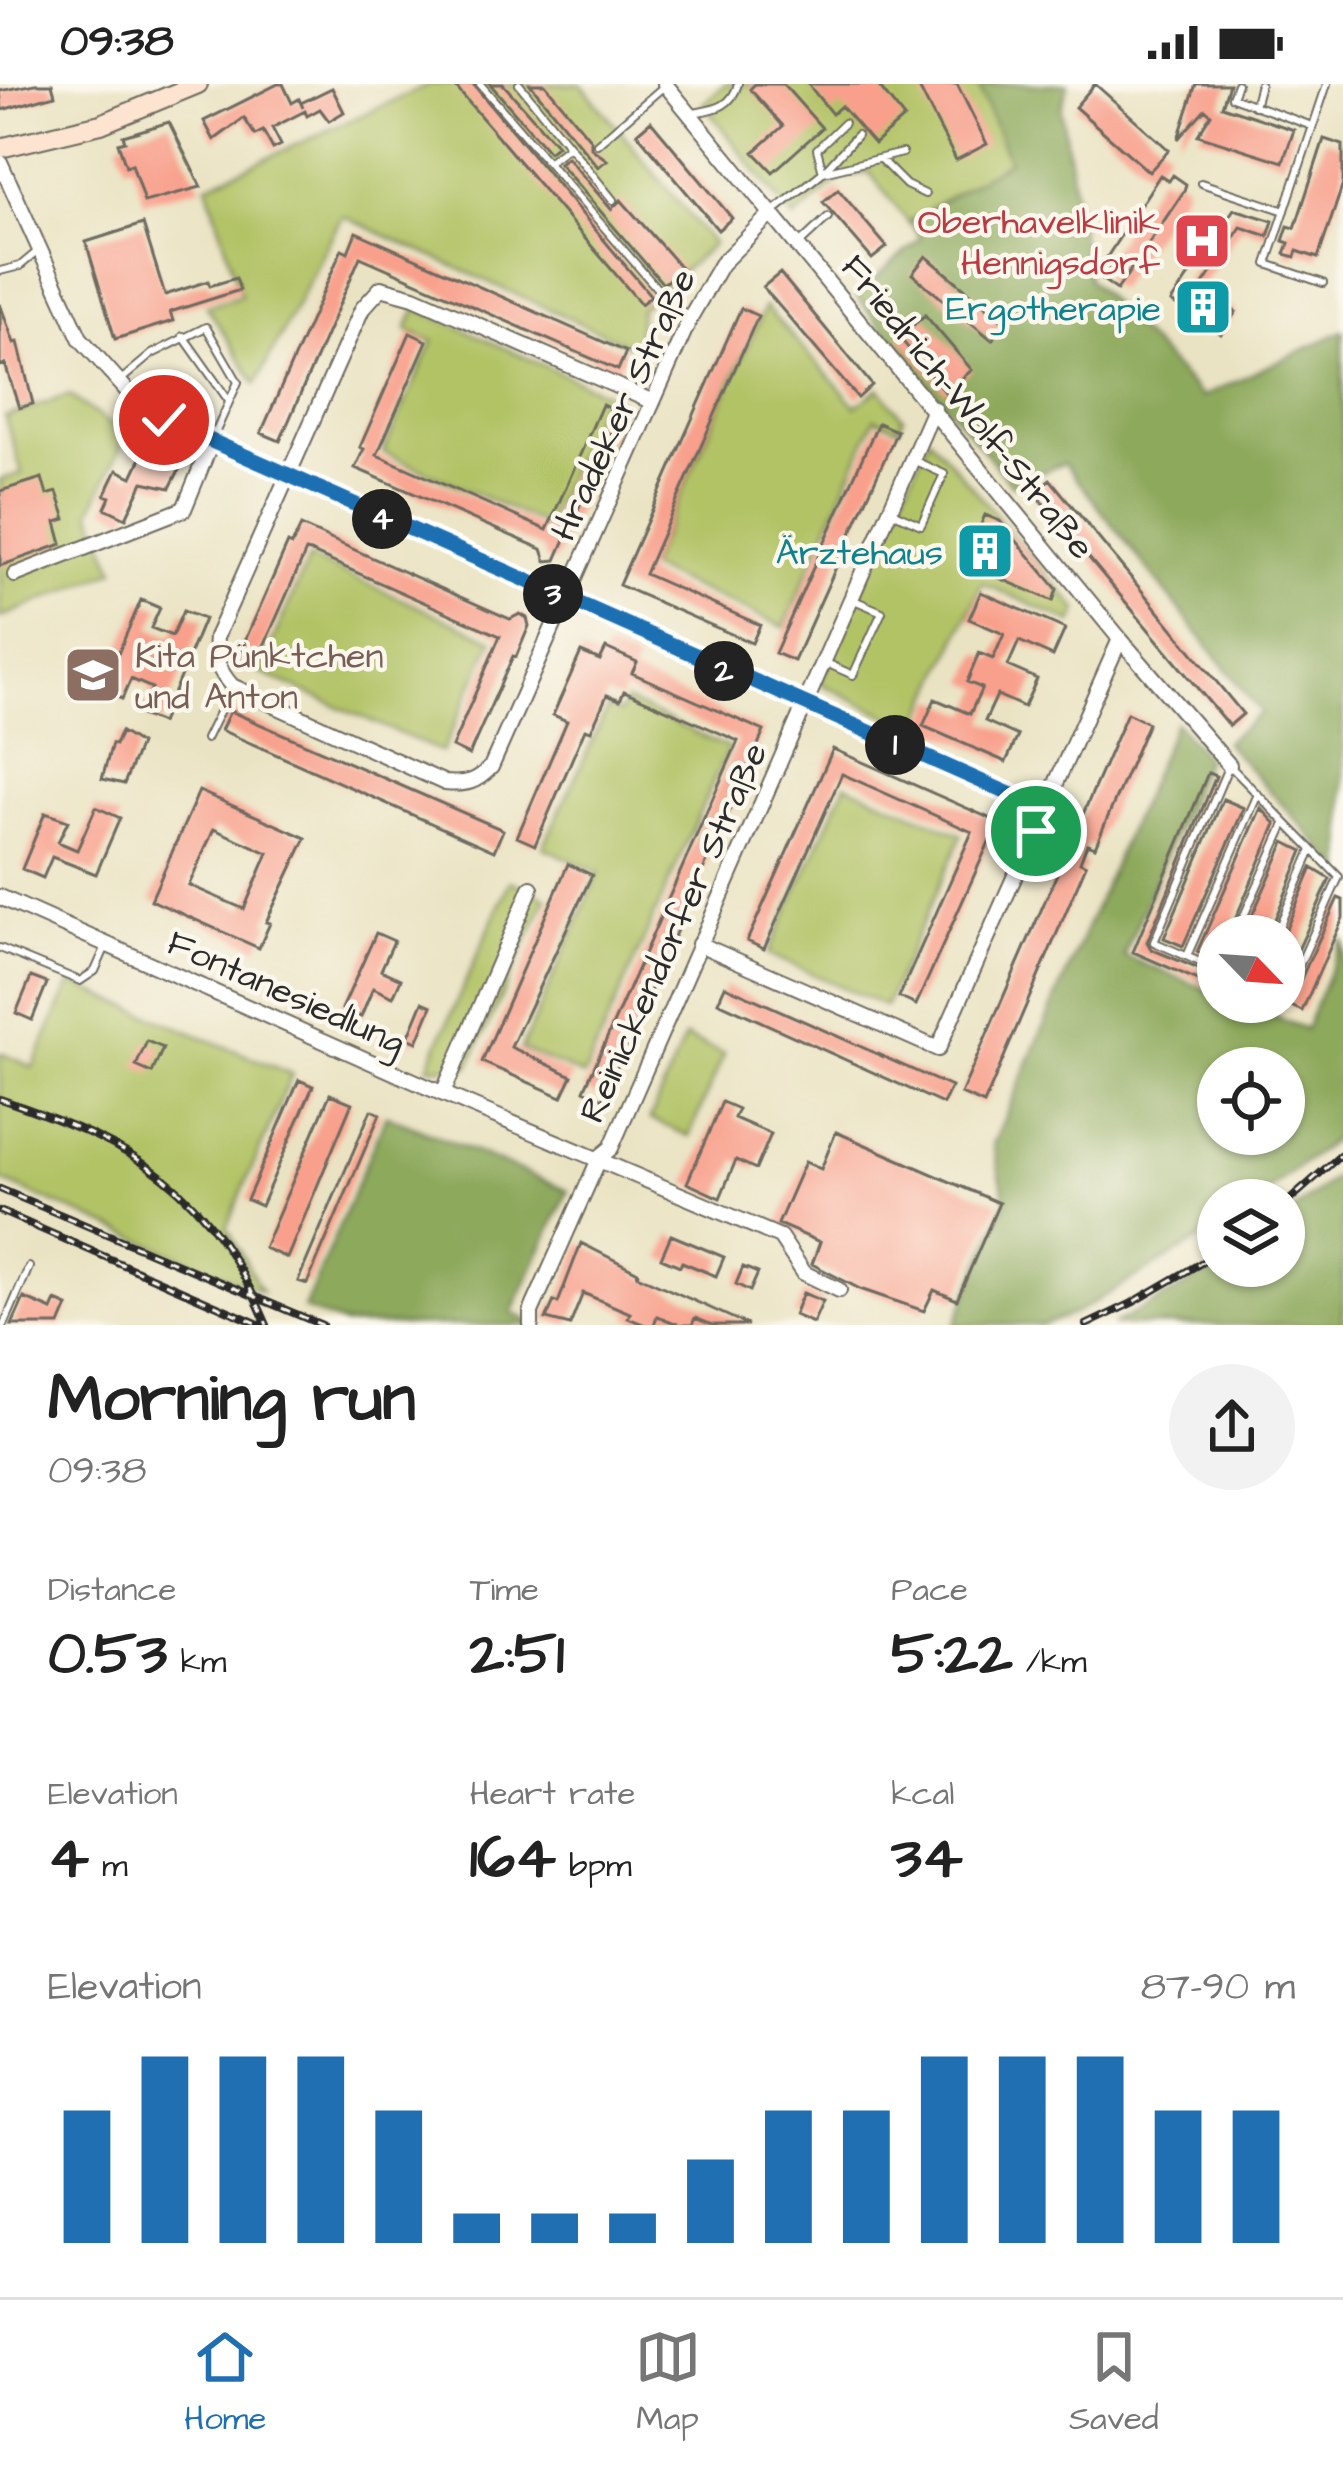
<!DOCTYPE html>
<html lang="en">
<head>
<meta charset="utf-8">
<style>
  :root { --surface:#fff; --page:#f2f2f2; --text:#222; --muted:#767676; --line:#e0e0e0; --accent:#1f6fb2 }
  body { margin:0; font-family:"Architects Daughter",sans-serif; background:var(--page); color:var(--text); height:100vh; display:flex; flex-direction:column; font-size:45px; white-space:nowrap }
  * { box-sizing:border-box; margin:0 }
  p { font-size:39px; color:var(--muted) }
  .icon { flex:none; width:66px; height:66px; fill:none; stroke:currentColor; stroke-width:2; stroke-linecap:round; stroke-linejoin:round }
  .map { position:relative; height:1241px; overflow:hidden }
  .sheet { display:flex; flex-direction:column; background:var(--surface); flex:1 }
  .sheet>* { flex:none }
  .needle { width:78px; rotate:115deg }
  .fabs { position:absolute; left:1197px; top:831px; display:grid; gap:24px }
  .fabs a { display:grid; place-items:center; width:108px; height:108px; border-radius:50%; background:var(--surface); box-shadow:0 3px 9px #0004; font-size:60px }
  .pin { position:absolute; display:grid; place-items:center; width:102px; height:102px; color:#fff; margin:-51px; border:6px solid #fff; border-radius:50%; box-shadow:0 3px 12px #0007 }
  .km { position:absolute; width:60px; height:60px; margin:-30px; border-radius:50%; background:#222; color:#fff; font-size:33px; line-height:60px; text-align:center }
  .round { display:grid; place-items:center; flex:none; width:126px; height:126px; border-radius:63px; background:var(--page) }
  .overview { display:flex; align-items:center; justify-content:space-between; height:204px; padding:0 48px }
  h1 { font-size:66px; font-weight:700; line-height:90px }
  .figures { display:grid; grid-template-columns:repeat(3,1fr); gap:18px; height:204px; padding:12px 48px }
  .figures div { display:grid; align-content:center }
  .figures b { font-size:60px; font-weight:700 }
  .figures small { font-size:33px; font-weight:400 }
  .figures p { font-size:33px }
  .chart { height:336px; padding:24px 48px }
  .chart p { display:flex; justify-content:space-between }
  .chart svg { width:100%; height:216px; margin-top:12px; stroke:var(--accent); stroke-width:6 }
  .status { display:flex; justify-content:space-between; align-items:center; height:84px; padding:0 60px; background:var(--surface); direction:ltr }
  .status svg { height:33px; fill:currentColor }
  .dock { display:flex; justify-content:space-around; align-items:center; height:168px; border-top:3px solid var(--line); background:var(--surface); font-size:33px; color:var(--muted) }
  .dock a { display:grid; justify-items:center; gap:6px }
  .dock .on { color:var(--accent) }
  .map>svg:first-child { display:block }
  .green { fill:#b2c366; stroke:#6e7748; stroke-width:3 }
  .forest { fill:#8da95b; stroke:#5c6a43; stroke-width:3; fill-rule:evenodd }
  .building { fill:#f8a08c; fill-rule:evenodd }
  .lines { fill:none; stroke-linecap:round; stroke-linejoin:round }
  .service-casing { stroke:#6e6b60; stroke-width:10 }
  .minor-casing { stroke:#6e6b60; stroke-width:18 }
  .secondary-casing { stroke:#6e6b60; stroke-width:22 }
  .service { stroke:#fff; stroke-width:6 }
  .minor { stroke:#fff; stroke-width:14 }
  .secondary { stroke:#fde4d0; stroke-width:18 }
  .rail-casing { stroke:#2b2b2b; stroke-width:8 }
  .rail { stroke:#fbf7ec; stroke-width:3; stroke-dasharray:9; stroke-linecap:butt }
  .route-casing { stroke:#fff; stroke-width:24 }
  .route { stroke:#1f6fb2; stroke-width:15 }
  .labels { text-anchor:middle; stroke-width:9; stroke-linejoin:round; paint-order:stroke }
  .health-label { font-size:36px; fill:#be3a42; stroke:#fbf7ec; text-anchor:end }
  .culture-label { font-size:36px; fill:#0d838f; stroke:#fbf7ec; text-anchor:end }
  .street-label { font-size:36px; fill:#2b2b2b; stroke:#fbf7ec }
  .education-label { font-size:36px; fill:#785e54; stroke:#fbf7ec; text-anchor:start }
</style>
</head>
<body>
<div class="status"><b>09:38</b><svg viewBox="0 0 49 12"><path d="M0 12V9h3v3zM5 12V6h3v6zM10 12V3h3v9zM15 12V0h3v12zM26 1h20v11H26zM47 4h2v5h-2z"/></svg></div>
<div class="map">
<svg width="1343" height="1241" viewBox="0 0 1343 1241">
  <rect width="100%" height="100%" fill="#fbf7ec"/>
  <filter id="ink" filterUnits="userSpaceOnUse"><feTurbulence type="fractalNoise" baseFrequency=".00833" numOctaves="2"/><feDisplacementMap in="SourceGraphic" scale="24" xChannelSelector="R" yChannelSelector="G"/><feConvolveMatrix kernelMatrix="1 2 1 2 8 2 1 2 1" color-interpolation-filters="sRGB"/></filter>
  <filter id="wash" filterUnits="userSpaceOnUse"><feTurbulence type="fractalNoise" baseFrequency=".004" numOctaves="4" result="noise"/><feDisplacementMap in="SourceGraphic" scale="48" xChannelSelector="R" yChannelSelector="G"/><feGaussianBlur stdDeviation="2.7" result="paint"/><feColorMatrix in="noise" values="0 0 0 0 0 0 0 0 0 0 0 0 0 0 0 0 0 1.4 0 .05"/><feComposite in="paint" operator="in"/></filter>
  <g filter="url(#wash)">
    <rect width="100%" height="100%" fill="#eae3c3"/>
    <path class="green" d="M431,0H581L713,160L640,225L637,265L342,132L256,300L207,222L241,211L207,101Z
      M725,0H978L1009,77L908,138L869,88L841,94L794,135L703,20Z
      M765,223L856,322L879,304L903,334L899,344L875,334L784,543L648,484Z
      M416,224L616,314L612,322L600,318L545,441L383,368L433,257L407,245Z
      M69,311L126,352L91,427L115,486L0,534V396L22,389L5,333Z
      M929,353L1078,526L1073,539L982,499L916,646L820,599Z
      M309,474L493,556L442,668L259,588Z
      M626,617L728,664L584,992L521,965L599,789L543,763L608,623L620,629Z
      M846,700L962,751L885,922L768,870Z
      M510,797L547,814L468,984L428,983Z
      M71,899L292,990L227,1143L261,1207L0,1096V969L33,983Z
      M685,953L724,970L689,1052L650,1035Z"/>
    <path class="forest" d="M978,0H1068L1061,25L1088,195L1202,313L1343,247V787L1225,658L1261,629L1064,379L1012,401L856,212L921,154L908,138L1009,77Z
      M1175,638L1206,674L1124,872L1218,910V918H1237L1305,945L1343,855V1048L1256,1116H1218V1145L1076,1229L1042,1241H955L1006,1117L993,1061ZM1284,984V1050H1218V984Z
      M386,1031L568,1107L512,1229L538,1241H345L304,1225Z
      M1343,1087V1241H1112L1224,1182H1284V1134Z"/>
    <g id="blocks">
      <path class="building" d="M35,0H52L55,11L2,26L0,7Z
        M278,0H283L292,19L299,15L303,24L301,19L332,4L344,28L329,37L320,25L307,32L305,27L272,44L281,61L273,65L263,47L255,51L244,34L214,56L204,37Z
        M453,0H473L651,212L641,220Z
        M490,0H503L557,61L549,68Z
        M530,0H545L591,56V64L607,76L598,83Z
        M755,0H783L822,44L773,88L754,68L783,42L750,5Z
        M808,0H877L904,34L874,60L841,22L832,30Z
        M917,0H957L987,60L956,76Z
        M1095,0L1169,66L1149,88L1075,23Z
        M1196,0H1229L1222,22L1294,46L1283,78L1198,51L1211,30L1205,25L1178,55Z
        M651,37L732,134L718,146L637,49Z
        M169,38L201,103L144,118L132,80L126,82L118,59L125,57L123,52Z
        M1324,55L1343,61V100L1318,174L1297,167L1295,173L1285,170L1289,159L1283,157L1288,142L1295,144Z
        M567,73L611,125L621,116L682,185L663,200L559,79Z
        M1160,91L1169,97L1173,91L1186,100L1184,107L1117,206L1103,196L1112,181L1105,176Z
        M838,105L887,163L872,175L823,118Z
        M1234,125L1273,137L1268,152L1241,143L1200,205L1236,228L1221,250L1171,218Z
        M143,140L165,211L208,197L210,202L236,194L240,206L170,228L173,237L115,255L86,158Z
        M356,148L626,268L618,286L360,173L280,357L261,349L342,165L348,168Z
        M926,172L1006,239L992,256L912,190Z
        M780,189L872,301L858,314L763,203Z
        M0,220L14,259L18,258L33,320L19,324L5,280L0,282Z
        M741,224L758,232L645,490L760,541L752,559L619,501Z
        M925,231L972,286L945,308L899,253Z
        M410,249L427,257L377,371L547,446L602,321L620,329L556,476L546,477L542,465L355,384L364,365L360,363Z
        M878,339L897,347L794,577L775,569Z
        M142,372L153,377L155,372L180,384L170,404L143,398L126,434L105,424L110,413L105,411L117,386L132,393Z
        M42,394L47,411L57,408L66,435L56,438L62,460L0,482V407Z
        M1050,395L1243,630L1229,642L1034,408Z
        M985,431L1000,437L1057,505L1053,517L964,479Z
        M301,442L510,535L520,530L527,534L529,542L516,573L513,572L469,671L452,663L500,552L310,468L306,467L255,582L237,575L288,459L292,461Z
        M981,508L1065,545L1053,572L1019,557L1008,582L1037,595L1024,623L997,611L985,637L1018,652L1006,678L923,642L935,615L970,630L982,604L967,598L979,569L993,575L1004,550L969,535Z
        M141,516L160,524L151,544L172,552L183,527L204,535L161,639L141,631L152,604L131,595L122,615L102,607Z
        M606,564L637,578L632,589L764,647L603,1015L584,1006L738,657L624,607L620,616L607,611L591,647L585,645L535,761L517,753L567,637L553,631L581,568L600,576Z
        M230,627L503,746L494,767L221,646Z
        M1127,629L1148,639L1095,763L1087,760L1080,778L1086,781L984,1020L961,1010Z
        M121,648L140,660L124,700L102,695L112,660L115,661Z
        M833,665L998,738L916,921L899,913L972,748L842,690L764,865L747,857Z
        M1208,689L1216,692L1147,858L1151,865L1218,893V905L1133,868Z
        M199,707L306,754L266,838L270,839L259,864L151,816ZM214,745L268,769L244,825L189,801Z
        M1223,715L1244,724L1183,862L1164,854Z
        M96,723L120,734L96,790L52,773L43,794L22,785L45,729L68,737L58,758L77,766Z
        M1261,724L1276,740L1228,852H1218L1216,877L1197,868Z
        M1285,758L1303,767L1268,852H1243Z
        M568,780L592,791L511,963L572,992L562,1013L482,978Z
        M1312,784L1330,795L1284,897L1283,852Z
        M1338,814L1343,816V834L1302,927L1289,921Z
        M376,849L394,857L381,886L401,895L393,913L373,904L361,933L342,925Z
        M31,893L47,899L32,936L16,929Z
        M725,902L951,1003L943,1020L718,918Z
        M423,918L432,922L417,958L408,954Z
        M147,957L163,964L152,989L136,982Z
        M299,996L313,1002L261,1122L247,1116Z
        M330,1010L352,1019L287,1174L264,1164Z
        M722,1018L738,1025L734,1034L771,1050L756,1085L736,1076L720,1114L687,1099Z
        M371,1026L380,1030L307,1200L298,1197Z
        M836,1048L999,1119L957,1216L934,1206L924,1227L860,1205L812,1180L820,1158L778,1140L805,1078L821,1085Z
        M671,1151L724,1173L716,1192L682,1178L680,1182L661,1174Z
        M581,1159L638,1188L637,1191L748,1241H712L695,1234L692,1241H680L657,1232L654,1241H645L628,1234L630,1229L583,1209L570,1241L546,1235L554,1217L558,1219Z
        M743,1183L758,1189L750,1207L736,1200Z
        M803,1209L823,1217L813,1239L794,1231Z
        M24,1214L52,1226L56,1217L68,1222L60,1241H12Z"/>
    </g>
  </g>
  <g filter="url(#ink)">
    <use href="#blocks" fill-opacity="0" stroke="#6e6b60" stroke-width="3"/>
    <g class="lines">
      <g class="service-casing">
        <path id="service" d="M480,0L674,224L688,230
          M519,0L613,116
          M1237,0L1232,13L1312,42
          M1254,22L1260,0
          M693,29C715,25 731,24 738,0
          M844,39L817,65L823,88L857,51
          M597,60L663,3
          M880,75L906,101L925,110
          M548,78L569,62
          M1201,99L1285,127
          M774,127L823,88L902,69
          M798,161L828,133
          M0,187L20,182L38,167
          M1323,199L1267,180L1327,0
          M183,252L229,317
          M121,296L152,270L206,243L238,298L213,354
          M892,428L921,441L944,390L915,377
          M824,578L853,591L882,528L854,516
          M206,655L232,602
          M1235,852L1285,740
          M1275,852L1312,766
          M0,864L80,897L95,887L106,862
          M1187,872L1258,710
          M1218,886L1154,858L1229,681L1339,793L1284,915
          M4,1241L29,1183"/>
      </g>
      <g class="minor-casing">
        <path id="minor" d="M665,0L1120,555L1229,681
          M0,78L80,254L139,320L164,336L1045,726
          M653,318L414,213L381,204L362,225L216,553C214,575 218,586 232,602L445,699C466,701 477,698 491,683L691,232L721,180L772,129
          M15,491L184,425L211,359
          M0,813L425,1002L780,1153L804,1189L839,1206
          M699,860L938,965L1120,555
          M443,1009L531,804
          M531,1241V1228L600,1073L611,1064L934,325"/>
      </g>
      <g class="secondary-casing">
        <path id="secondary" d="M0,64L101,40L198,0"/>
      </g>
      <use href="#service" class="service"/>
      <use href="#minor" class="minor"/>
      <use href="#secondary" class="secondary"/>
      <g class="rail-casing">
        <path id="rail" d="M0,1015C139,1062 208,1103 267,1241
          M0,1105L322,1241
          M1284,1121L1343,1069
          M0,1127L261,1241
          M1086,1241L1132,1219L1218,1169"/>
      </g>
      <use href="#rail" class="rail"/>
    </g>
  </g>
  <g class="lines" filter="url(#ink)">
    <g class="route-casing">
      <path id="route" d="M164,336L1046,726L1036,747"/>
    </g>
    <use href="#route" class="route"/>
  </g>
  <defs>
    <g id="hospital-square" transform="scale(3)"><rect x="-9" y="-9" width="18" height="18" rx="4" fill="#e0444e" stroke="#fbf7ec"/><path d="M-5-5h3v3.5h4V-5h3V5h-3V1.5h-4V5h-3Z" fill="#fff"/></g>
    <g id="building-square" transform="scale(3)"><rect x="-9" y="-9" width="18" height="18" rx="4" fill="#0f9aa8" stroke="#fbf7ec"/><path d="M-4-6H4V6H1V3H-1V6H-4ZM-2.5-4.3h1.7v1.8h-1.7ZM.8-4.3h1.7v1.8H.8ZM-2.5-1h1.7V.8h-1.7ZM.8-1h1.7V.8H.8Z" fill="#fff"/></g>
    <g id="school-square" transform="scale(3)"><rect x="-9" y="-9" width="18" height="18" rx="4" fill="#8d6e63" stroke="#fbf7ec"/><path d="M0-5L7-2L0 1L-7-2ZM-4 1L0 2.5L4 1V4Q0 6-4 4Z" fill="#fff"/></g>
  </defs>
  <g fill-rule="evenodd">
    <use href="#hospital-square" x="1202" y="157"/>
    <use href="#building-square" x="1203" y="223"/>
    <use href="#building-square" x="985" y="467"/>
    <use href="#school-square" x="93" y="591"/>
  </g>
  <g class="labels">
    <g class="health-label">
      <text x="1160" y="149">Oberhavelklinik<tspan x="1160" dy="41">Hennigsdorf</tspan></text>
    </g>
    <g class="culture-label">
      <text x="1161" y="236">Ergotherapie</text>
      <text x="943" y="480">Ärztehaus</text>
    </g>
    <g class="street-label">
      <text transform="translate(622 320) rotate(-65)" y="13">Hradeker Straße</text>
      <text transform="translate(969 322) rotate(51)" y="13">Friedrich-Wolf-Straße</text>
      <text transform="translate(672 848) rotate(-66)" y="13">Reinickendorfer Straße</text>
      <text transform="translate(287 907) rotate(24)" y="13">Fontanesiedlung</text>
    </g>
    <g class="education-label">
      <text x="135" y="583">Kita Pünktchen<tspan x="135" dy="41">und Anton</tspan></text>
    </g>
  </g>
</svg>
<div class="fabs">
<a><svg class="needle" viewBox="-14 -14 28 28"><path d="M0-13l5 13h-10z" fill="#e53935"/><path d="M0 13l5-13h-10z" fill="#767676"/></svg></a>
<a><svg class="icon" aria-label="locate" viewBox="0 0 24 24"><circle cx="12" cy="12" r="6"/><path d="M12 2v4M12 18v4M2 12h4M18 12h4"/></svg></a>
<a><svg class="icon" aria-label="layers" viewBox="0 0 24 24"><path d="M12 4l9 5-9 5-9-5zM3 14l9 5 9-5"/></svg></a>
</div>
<div class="pin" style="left:1036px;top:747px;background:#1e9e55"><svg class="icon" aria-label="arrive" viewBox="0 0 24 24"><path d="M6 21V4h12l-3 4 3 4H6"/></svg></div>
<div class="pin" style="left:164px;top:336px;background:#d93025"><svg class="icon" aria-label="check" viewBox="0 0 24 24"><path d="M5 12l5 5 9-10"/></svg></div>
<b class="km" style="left:895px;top:661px">1</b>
<b class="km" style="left:724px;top:587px">2</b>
<b class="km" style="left:553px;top:510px">3</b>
<b class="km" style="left:382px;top:435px">4</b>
</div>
<section class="sheet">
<div class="overview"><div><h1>Morning run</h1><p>09:38</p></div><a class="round"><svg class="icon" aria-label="share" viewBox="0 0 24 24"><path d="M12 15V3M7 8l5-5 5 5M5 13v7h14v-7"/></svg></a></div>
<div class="figures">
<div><p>Distance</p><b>0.53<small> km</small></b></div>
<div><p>Time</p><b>2:51</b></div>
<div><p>Pace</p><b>5:22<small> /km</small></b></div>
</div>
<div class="figures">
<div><p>Elevation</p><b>4<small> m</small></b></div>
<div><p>Heart rate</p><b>164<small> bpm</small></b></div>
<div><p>kcal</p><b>34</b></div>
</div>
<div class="chart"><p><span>Elevation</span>87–90 m</p>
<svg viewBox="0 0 160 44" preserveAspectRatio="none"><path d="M5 44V17M15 44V6M25 44V6M35 44V6M45 44V17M55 44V38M65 44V38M75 44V38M85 44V27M95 44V17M105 44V17M115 44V6M125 44V6M135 44V6M145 44V17M155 44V17"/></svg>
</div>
</section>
<nav class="dock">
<a class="on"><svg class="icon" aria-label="home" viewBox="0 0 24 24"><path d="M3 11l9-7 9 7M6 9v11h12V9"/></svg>Home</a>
<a><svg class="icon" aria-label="map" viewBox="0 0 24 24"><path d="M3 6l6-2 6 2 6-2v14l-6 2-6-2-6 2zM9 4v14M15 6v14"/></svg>Map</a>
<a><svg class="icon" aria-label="saved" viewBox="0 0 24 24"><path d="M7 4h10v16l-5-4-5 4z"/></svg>Saved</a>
</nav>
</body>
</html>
